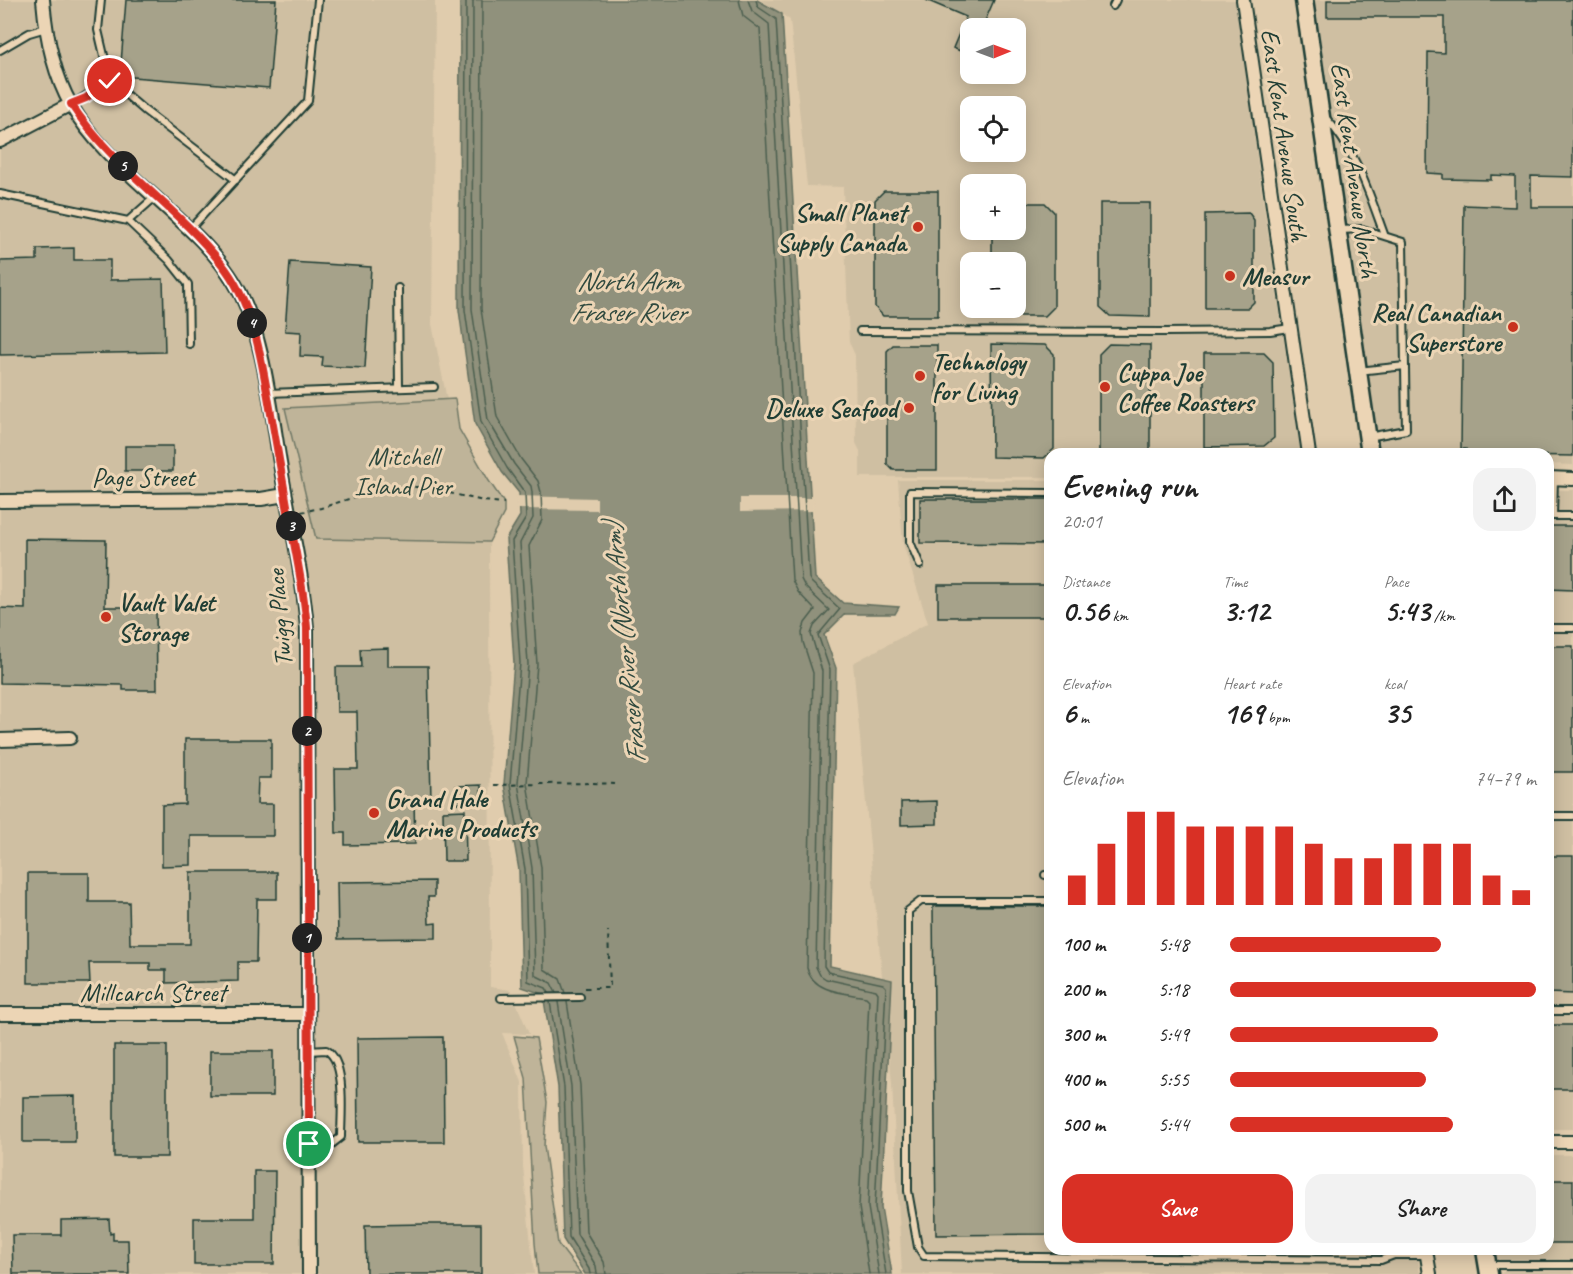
<!DOCTYPE html>
<html lang="en">
<head>
<meta charset="utf-8">
<style>
  :root { --surface:#fff; --page:#f2f2f2; --text:#222; --muted:#767676; --accent:#d93025 }
  body { margin:0; font-family:Caveat,sans-serif; background:var(--page); color:var(--text); height:100vh; display:flex; flex-direction:column; font-size:22px; white-space:nowrap }
  * { box-sizing:border-box; margin:0 }
  p { font-size:20px; color:var(--muted) }
  .icon { flex:none; width:33px; height:33px; fill:none; stroke:currentColor; stroke-width:2; stroke-linecap:round; stroke-linejoin:round }
  .map { position:relative; flex:1; overflow:hidden }
  .sheet { position:absolute; left:1044px; top:448px; width:510px; height:807px; display:flex; flex-direction:column; background:var(--surface); border-radius:18px; box-shadow:0 3px 15px #0003 }
  .sheet>* { flex:none }
  .needle { width:39px; rotate:89deg }
  .controls { position:absolute; left:960px; top:18px; display:grid; gap:12px }
  .controls a { display:grid; place-items:center; width:66px; height:66px; border-radius:12px; background:var(--surface); box-shadow:0 3px 15px #0003; font-size:30px }
  .pin { position:absolute; display:grid; place-items:center; width:51px; height:51px; color:#fff; margin:-26px; border:3px solid #fff; border-radius:50%; box-shadow:0 2px 6px #0007 }
  .km { position:absolute; width:30px; height:30px; margin:-15px; border-radius:50%; background:#222; color:#fff; font-size:16px; line-height:30px; text-align:center }
  .round { display:grid; place-items:center; flex:none; width:63px; height:63px; border-radius:18px; background:var(--page) }
  .head { display:flex; align-items:center; justify-content:space-between; height:102px; padding:0 18px }
  h1 { font-size:33px; font-weight:700; line-height:45px }
  .metrics { display:grid; grid-template-columns:repeat(3,1fr); gap:9px; height:102px; padding:6px 18px }
  .metrics div { display:grid; align-content:center }
  .metrics b { font-size:30px; font-weight:700 }
  .metrics small { font-size:16px; font-weight:400 }
  .metrics p { font-size:16px }
  .chart { height:168px; padding:12px 18px }
  .chart p { display:flex; justify-content:space-between }
  .chart svg { width:100%; height:108px; margin-top:6px; stroke:var(--accent); stroke-width:6 }
  .cta { display:flex; gap:12px; margin-top:auto; padding:12px 18px }
  .cta a { flex:1; height:69px; border-radius:18px; background:var(--accent); color:#fff; font-size:24px; font-weight:700; line-height:69px; text-align:center }
  .cta a+a { background:var(--page); color:var(--text) }
  ul { padding:0 18px; list-style:none; font-size:20px }
  li { display:grid; grid-template-columns:96px 72px 1fr; align-items:center; height:45px }
  li i { height:15px; border-radius:8px; background:var(--accent) }
  .map>svg:first-child { display:block }
  .built { fill:#cfbfa2; fill-rule:evenodd }
  .green { fill:#bfb499; stroke:#6f7866; stroke-width:1.5 }
  .water { fill:#90917b; stroke:#636f5f; stroke-width:1.5 }
  .pier { fill:#e0ccad }
  .lines { fill:none; stroke-linecap:round; stroke-linejoin:round }
  .shore { stroke:#4c5f50; stroke-width:1.5 }
  .building { fill:#a6a28a; stroke:#1f3d34; stroke-width:1.5 }
  .lane-casing { stroke:#1f3d34; stroke-width:10 }
  .street-casing { stroke:#1f3d34; stroke-width:16 }
  .secondary-casing { stroke:#1f3d34; stroke-width:21 }
  .path { stroke:#1f3d34; stroke-width:2; stroke-dasharray:4.5 4.5; stroke-linecap:butt }
  .lane { stroke:#ecd5b5; stroke-width:6 }
  .street { stroke:#ecd5b5; stroke-width:12 }
  .secondary { stroke:#ecd5b5; stroke-width:16 }
  .route-casing { stroke:#fff; stroke-width:12 }
  .route { stroke:#d93025; stroke-width:8 }
  .poi-dot { fill:#c8321e; stroke:#ecd5b5; stroke-width:2 }
  .labels { text-anchor:middle; stroke-width:6; stroke-linejoin:round; paint-order:stroke }
  .street-label { font-size:26px; fill:#1f3d34; stroke:#ecd5b5 }
  .poi-label { font-size:26px; font-weight:bold; fill:#1f3d34; stroke:#ecd5b5; text-anchor:start }
  .park-label { font-size:26px; fill:#2f493e; stroke:#ecd5b5 }
  .water-label { font-size:27px; font-style:italic; fill:#304a3f; stroke:#ecd5b5 }
</style>
</head>
<body>
<div class="map">
<svg width="1573" height="1274" viewBox="0 0 1573 1274">
  <rect width="100%" height="100%" fill="#e0ccad"/>
  <filter id="ink" filterUnits="userSpaceOnUse"><feTurbulence type="fractalNoise" baseFrequency=".0167" numOctaves="2"/><feDisplacementMap in="SourceGraphic" scale="12" xChannelSelector="R" yChannelSelector="G"/><feConvolveMatrix kernelMatrix="1 2 1 2 8 2 1 2 1" color-interpolation-filters="sRGB"/></filter>
  <g filter="url(#ink)">
    <path class="built" d="M0,0H435L432,324L447,400L316,539L489,542L490,987L511,990L529,1034L502,1033L522,1082L523,1166L534,1274H0Z
      M761,0H1236L1261,187L1301,454H1050V477H860V451L856,443L855,355L849,342L843,187L807,186L790,20ZM970,28H1016V74H970ZM970,106H1016V152H970ZM970,184H1016V230H970ZM970,262H1016V308H970Z
      M1312,0H1573V465L1548,464V454H1379Z
      M898,480H1050V1250H1417L1420,1274H902L892,1084L853,663L928,623L903,544Z
      M1548,490H1573V1129H1548Z
      M1548,1155H1573V1274H1500L1504,1272L1503,1266L1502,1261L1497,1258L1496,1250H1548Z"/>
    <path class="green" d="M455,399L459,429L489,481L504,503V513L489,542L316,539L285,408Z
      M514,1036L536,1038L547,1102L544,1146L558,1244L581,1274H538L535,1243L526,1078Z"/>
    <path class="water" d="M460,0H757L782,14L815,578L843,603L899,607L895,614H845L824,635L836,668L830,966L892,980L881,1207L892,1274H585L563,1239L558,1087L543,994L522,987L519,870L504,784L514,663L506,539L520,516L519,493L502,472L475,424L459,310Z"/>
    <path class="pier" d="M516,496L597,498V510L517,509Z
      M740,498H813L814,511L740,512Z"/>
    <g class="lines">
      <path class="shore" d="M466,0L465,310L481,422L507,468L525,493L526,518L512,541L520,663L510,784L525,869L528,981L546,988L549,993
        M473,0L472,309L488,420L514,464L531,486L532,492L533,518L520,543L528,664L518,783L532,868L535,975L551,983L556,993
        M482,0L481,309L497,417L521,459L538,481L541,492L542,520L529,546L537,664L527,783L541,867L544,969L560,979L565,993
        M739,0L743,16L760,29L792,580L798,592L815,610L805,623L802,633L803,642L813,673L807,968C813,993 846,993 866,997L869,1000L859,1207L869,1274
        M748,0L752,11L769,24L801,579L805,587L829,610L814,626L811,634L822,671L816,967L820,975L826,979L876,990L878,993L868,1207L879,1274
        M756,0L758,7L776,19L809,578L811,582L840,609L818,635L830,670L824,966L828,972L883,984L886,987L875,1207L886,1274
        M550,1002L564,1087L569,1237L589,1269L590,1274
        M558,1002L571,1086L577,1234L596,1266L597,1274
        M567,1002L580,1085L586,1232L604,1262L606,1274"/>
    </g>
    <path class="building" d="M126,0H276L269,88L120,76Z
      M926,0H994L982,28H970V55L953,48L966,17Z
      M1327,0H1573V177L1531,176V207H1573V456L1466,454V449H1461L1464,205L1515,207V176L1491,175V180L1443,179V174L1427,173L1428,52L1444,53V17H1327Z
      M884,191H938V316H883L875,307V200Z
      M1016,203H1045L1054,212V307L1045,316H1016V262H992V230H1016Z
      M1100,203H1150V317L1110,316L1100,307Z
      M1249,213L1254,220V302L1248,308H1205V214Z
      M74,248V260H110V280L163,279L165,352L0,355V261L37,260V249Z
      M290,262L371,267L365,368L322,366L323,357L300,356L301,332L285,331Z
      M991,344L1045,345L1054,354V449L1044,458L992,457Z
      M1109,344L1150,345V454H1099V354Z
      M893,345H937V470H893L887,464V351Z
      M1204,353H1264L1273,362L1274,438L1264,446L1204,447Z
      M125,446H173V471H125Z
      M920,499H1050V544L920,543Z
      M1548,526H1573V590L1548,589Z
      M25,539L106,540L105,607H156L157,690H123V685L0,683V608L25,609Z
      M938,585H1050V617H938Z
      M1548,646H1573V772H1548Z
      M388,648V666H428L431,800L414,801L415,844L345,845V833H336L335,769H358L357,712H337L336,667H361L360,649Z
      M185,739H271V778H258L257,804H273V836H191V865L162,866V805L185,804Z
      M481,785V803H456L455,786Z
      M937,801V824L901,825V802Z
      M465,810L466,861H444L443,811Z
      M1548,856H1573V994L1548,993Z
      M190,872H277V899H257L256,962H238V981L166,983V970H150V963H89L90,983H28V873H89V902H129L130,944H190Z
      M434,881V897H428L429,924L436,923V938L338,939L337,882Z
      M933,906H1050V1234L936,1235Z
      M1548,1025H1573V1089H1548Z
      M443,1037L444,1142H358L357,1038Z
      M114,1045H167V1157H114Z
      M210,1051H273V1096H210Z
      M75,1096V1142H23V1097Z
      M254,1171H275L274,1264H194V1218H254Z
      M1548,1180H1573V1243H1548Z
      M109,1219L110,1234L113,1233V1240H128L129,1274H13L12,1235H61V1220Z
      M426,1224H481V1274H366L365,1225Z"/>
    <g class="lines">
      <g class="lane-casing">
        <path id="lane" d="M101,0L98,30L110,81L144,110L236,180
          M1113,6L1116,0
          M0,50L29,33L46,28
          M71,104C85,98 96,88 110,81
          M1325,117C1356,150 1369,193 1384,234
          M0,194L128,221L169,260L188,284L189,344
          M128,221L155,197
          M190,229L308,101L318,0
          M1340,230L1362,229L1403,242L1406,430L1368,437
          M398,288L399,388
          M860,331L1165,332L1270,331L1290,328
          M1358,371L1405,366
          M268,393L434,387
          M1548,516H1573
          M1553,516L1554,478
          M920,565L910,542V492L1050,493
          M1548,628H1573
          M1548,816H1573
          M1045,875H1050
          M1050,901H921L908,911V1191L918,1247L924,1256L1381,1260L1394,1255H1426
          M501,998L580,997
          M1548,1011H1573
          M308,1051L326,1050C347,1061 341,1116 341,1137L332,1144H309
          M1488,1265H1573"/>
      </g>
      <g class="street-casing">
        <path id="street" d="M43,0C46,36 53,73 71,105C95,147 136,179 170,211C194,233 217,254 234,282C264,330 272,418 282,475C291,526 303,576 307,628L309,1274
          M1243,0L1309,454
          M0,141L71,104
          M1548,478L1573,479
          M0,501L261,499L285,495
          M0,740L70,738
          M0,1014H307
          M1548,1142H1573
          M1426,1250L1430,1274"/>
      </g>
      <g class="secondary-casing">
        <path id="secondary" d="M1304,0L1370,454
          M1485,1250L1489,1274"/>
      </g>
      <path class="path" d="M301,512L321,508L385,487H424L483,501L504,503
        M494,785L593,783L615,784
        M585,988H610L608,931"/>
      <use href="#lane" class="lane"/>
      <use href="#street" class="street"/>
      <use href="#secondary" class="secondary"/>
    </g>
  </g>
  <g class="lines" filter="url(#ink)">
    <g class="route-casing">
      <path id="route" d="M110,81L86,98L71,104C111,166 175,205 221,263C254,304 261,357 270,408C276,442 282,477 288,511C295,550 304,588 307,628L309,1144"/>
    </g>
    <use href="#route" class="route"/>
  </g>
  <g class="poi-dot">
    <circle cx="918" cy="227" r="6"/>
    <circle cx="1230" cy="276" r="6"/>
    <circle cx="1513" cy="327" r="6"/>
    <circle cx="920" cy="376" r="6"/>
    <circle cx="1105" cy="387" r="6"/>
    <circle cx="909" cy="408" r="6"/>
    <circle cx="106" cy="617" r="6"/>
    <circle cx="374" cy="813" r="6"/>
  </g>
  <g class="labels">
    <g class="street-label">
      <text transform="translate(1285 135) rotate(82)" y="9">East Kent Avenue South</text>
      <text transform="translate(1355 170) rotate(82)" y="9">East Kent Avenue North</text>
      <text x="143" y="486">Page Street</text>
      <text transform="translate(279 618) rotate(-95)" y="9">Twigg Place</text>
      <text x="153" y="1001">Millcarch Street</text>
    </g>
    <g class="poi-label">
      <text x="906" y="221" text-anchor="end">Small Planet<tspan x="906" dy="30">Supply Canada</tspan></text>
      <text x="1242" y="285">Measur</text>
      <text x="1501" y="321" text-anchor="end">Real Canadian<tspan x="1501" dy="30">Superstore</tspan></text>
      <text x="932" y="370">Technology<tspan x="932" dy="30">for Living</tspan></text>
      <text x="1117" y="381">Cuppa Joe<tspan x="1117" dy="30">Coffee Roasters</tspan></text>
      <text x="897" y="417" text-anchor="end">Deluxe Seafood</text>
      <text x="118" y="611">Vault Valet<tspan x="118" dy="30">Storage</tspan></text>
      <text x="386" y="807">Grand Hale<tspan x="386" dy="30">Marine Products</tspan></text>
    </g>
    <g class="park-label">
      <text x="403" y="465">Mitchell<tspan x="403" dy="30">Island Pier</tspan></text>
    </g>
    <g class="water-label">
      <text x="628" y="290">North Arm<tspan x="628" dy="31">Fraser River</tspan></text>
      <text transform="translate(624 643) rotate(-96)" y="9">Fraser River (North Arm)</text>
    </g>
  </g>
</svg>
<div class="controls">
<a><svg class="needle" viewBox="-14 -14 28 28"><path d="M0-13l5 13h-10z" fill="#e53935"/><path d="M0 13l5-13h-10z" fill="#767676"/></svg></a>
<a><svg class="icon" aria-label="locate" viewBox="0 0 24 24"><circle cx="12" cy="12" r="6"/><path d="M12 2v4M12 18v4M2 12h4M18 12h4"/></svg></a>
<a>+</a>
<a>−</a>
</div>
<div class="pin" style="left:309px;top:1144px;background:#1e9e55"><svg class="icon" aria-label="arrive" viewBox="0 0 24 24"><path d="M6 21V4h12l-3 4 3 4H6"/></svg></div>
<div class="pin" style="left:110px;top:81px;background:#d93025"><svg class="icon" aria-label="check" viewBox="0 0 24 24"><path d="M5 12l5 5 9-10"/></svg></div>
<b class="km" style="left:307px;top:938px">1</b>
<b class="km" style="left:307px;top:731px">2</b>
<b class="km" style="left:291px;top:526px">3</b>
<b class="km" style="left:252px;top:323px">4</b>
<b class="km" style="left:123px;top:166px">5</b>
<section class="sheet">
<div class="head"><div><h1>Evening run</h1><p>20:01</p></div><a class="round"><svg class="icon" aria-label="share" viewBox="0 0 24 24"><path d="M12 15V3M7 8l5-5 5 5M5 13v7h14v-7"/></svg></a></div>
<div class="metrics">
<div><p>Distance</p><b>0.56<small> km</small></b></div>
<div><p>Time</p><b>3:12</b></div>
<div><p>Pace</p><b>5:43<small> /km</small></b></div>
</div>
<div class="metrics">
<div><p>Elevation</p><b>6<small> m</small></b></div>
<div><p>Heart rate</p><b>169<small> bpm</small></b></div>
<div><p>kcal</p><b>35</b></div>
</div>
<div class="chart"><p><span>Elevation</span>74–79 m</p>
<svg viewBox="0 0 160 44" preserveAspectRatio="none"><path d="M5 44V32M15 44V19M25 44V6M35 44V6M45 44V12M55 44V12M65 44V12M75 44V12M85 44V19M95 44V25M105 44V25M115 44V19M125 44V19M135 44V19M145 44V32M155 44V38"/></svg>
</div>
<ul>
<li><b>100 m</b>5:48<i style="width:69%"></i></li>
<li><b>200 m</b>5:18<i style="width:100%"></i></li>
<li><b>300 m</b>5:49<i style="width:68%"></i></li>
<li><b>400 m</b>5:55<i style="width:64%"></i></li>
<li><b>500 m</b>5:44<i style="width:73%"></i></li>
</ul>
<div class="cta"><a>Save</a><a>Share</a></div>
</section>
</div>
</body>
</html>
